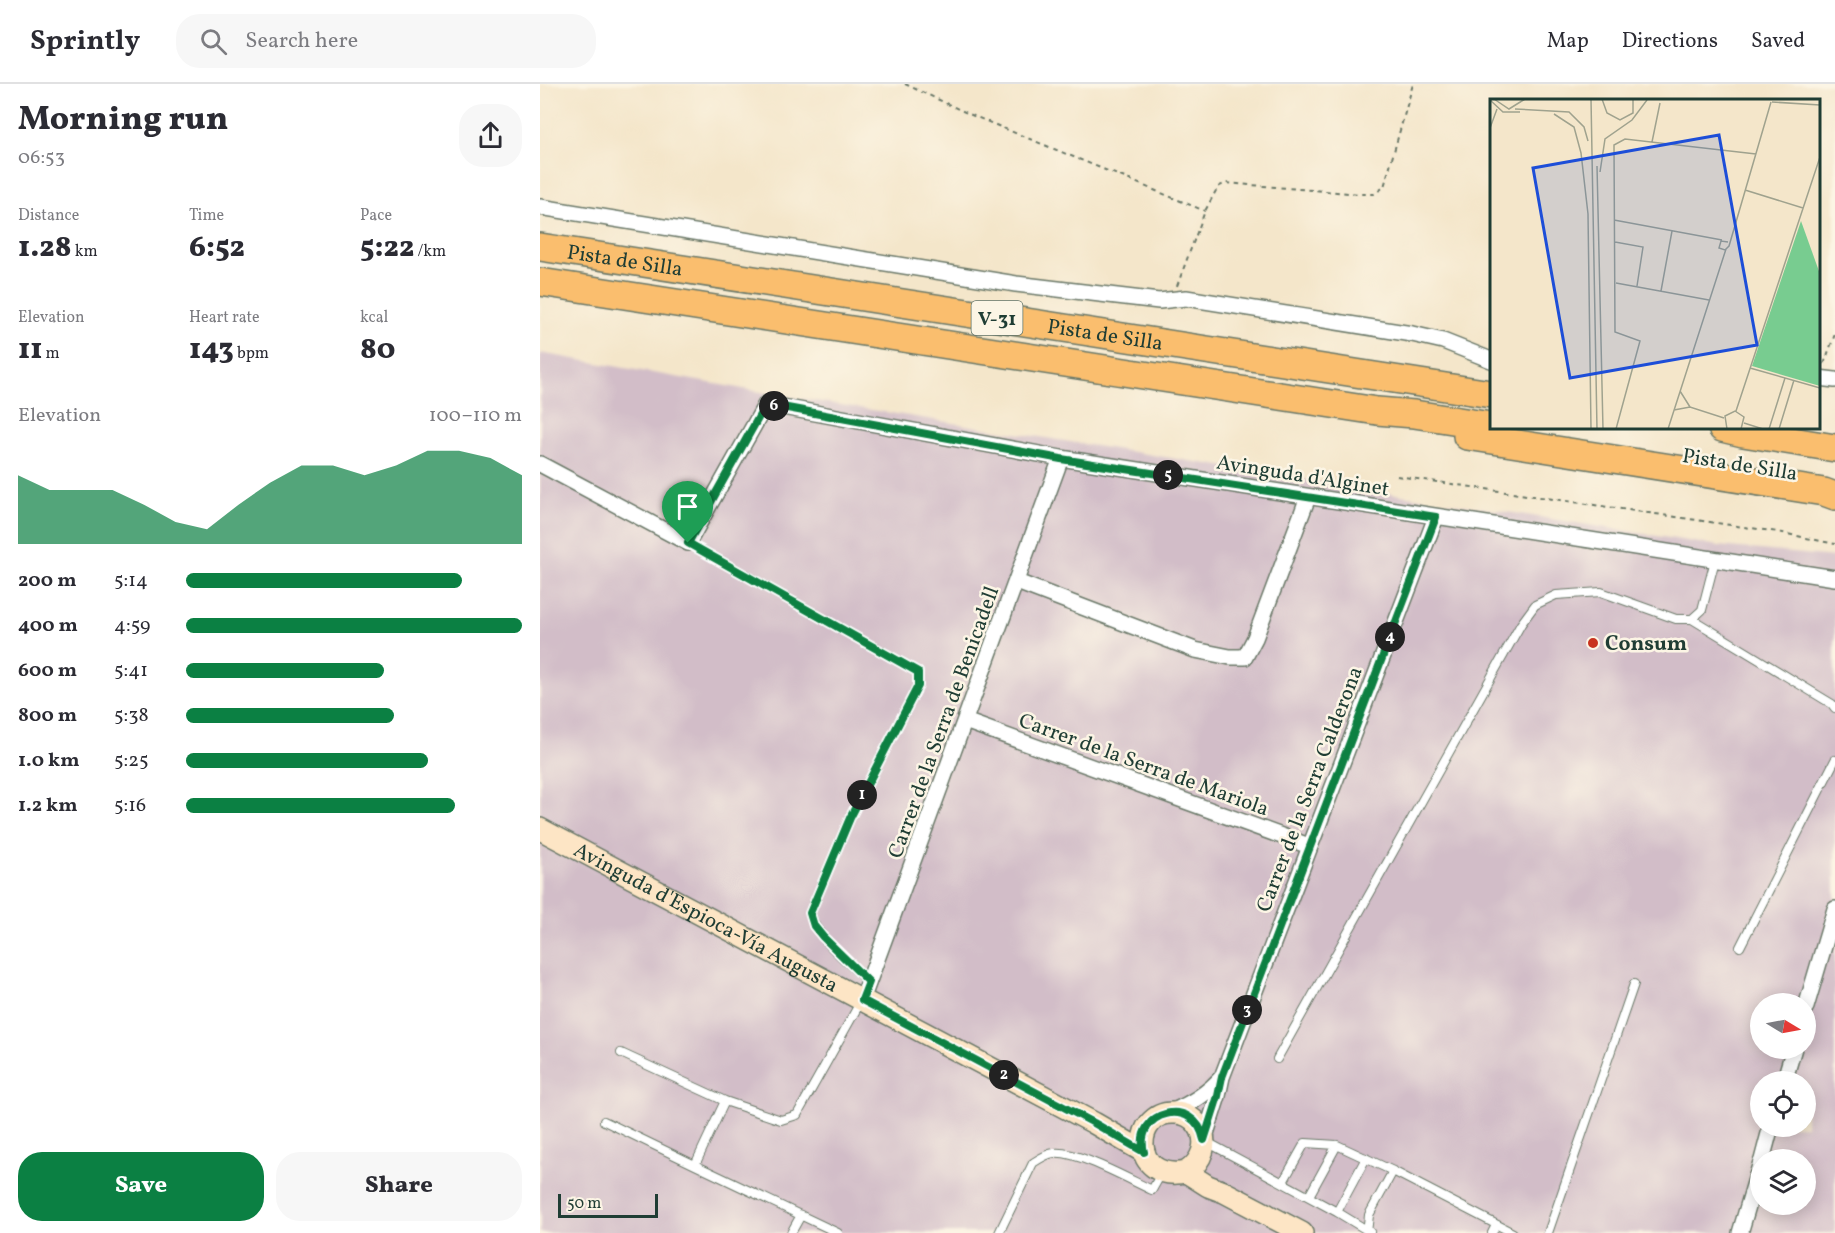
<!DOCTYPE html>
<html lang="en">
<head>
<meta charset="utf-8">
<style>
  :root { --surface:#fff; --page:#f7f7f7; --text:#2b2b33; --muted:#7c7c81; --line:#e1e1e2; --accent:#0b8043 }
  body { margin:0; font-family:Vollkorn,serif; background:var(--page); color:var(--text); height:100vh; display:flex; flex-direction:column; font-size:22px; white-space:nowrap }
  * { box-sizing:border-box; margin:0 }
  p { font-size:20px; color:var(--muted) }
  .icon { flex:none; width:33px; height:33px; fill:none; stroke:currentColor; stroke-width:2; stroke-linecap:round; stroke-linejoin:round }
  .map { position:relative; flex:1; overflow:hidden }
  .drawer { display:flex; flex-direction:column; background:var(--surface); width:540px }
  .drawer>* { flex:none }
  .needle { width:39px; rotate:100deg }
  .buttons { position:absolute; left:1210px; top:909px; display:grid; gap:12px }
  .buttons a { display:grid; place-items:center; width:66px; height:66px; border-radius:50%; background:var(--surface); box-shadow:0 3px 15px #0003; font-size:30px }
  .scale { position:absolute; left:18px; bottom:15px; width:100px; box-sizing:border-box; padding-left:6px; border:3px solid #1f3d34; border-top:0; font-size:16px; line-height:21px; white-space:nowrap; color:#1f3d34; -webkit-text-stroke:4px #fcf5e5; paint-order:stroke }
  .pin { position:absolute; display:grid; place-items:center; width:51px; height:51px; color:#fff; margin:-62px -26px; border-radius:50% 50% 50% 0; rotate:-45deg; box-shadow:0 0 6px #0007 }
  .pin .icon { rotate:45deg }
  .km { position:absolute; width:30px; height:30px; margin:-15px; border-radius:50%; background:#222; color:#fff; font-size:16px; line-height:30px; text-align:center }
  .round { display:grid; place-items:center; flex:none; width:63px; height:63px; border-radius:24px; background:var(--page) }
  .summary { display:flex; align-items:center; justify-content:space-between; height:102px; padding:0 18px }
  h1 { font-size:33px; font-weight:800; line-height:45px }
  .metrics { display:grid; grid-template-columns:repeat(3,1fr); gap:9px; height:102px; padding:6px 18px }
  .metrics div { display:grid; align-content:center }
  .metrics b { font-size:30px; font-weight:800 }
  .metrics small { font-size:16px; font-weight:400 }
  .metrics p { font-size:16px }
  .chart { height:168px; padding:12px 18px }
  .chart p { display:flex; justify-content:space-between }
  .chart svg { width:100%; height:108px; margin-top:6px; fill:var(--accent); opacity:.7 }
  .button { display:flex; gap:12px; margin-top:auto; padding:12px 18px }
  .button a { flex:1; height:69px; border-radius:24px; background:var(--accent); color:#fff; font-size:24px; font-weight:800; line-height:69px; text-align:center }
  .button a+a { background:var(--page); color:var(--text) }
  ul { padding:0 18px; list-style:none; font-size:20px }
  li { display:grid; grid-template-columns:96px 72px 1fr; align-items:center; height:45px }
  li i { height:15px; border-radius:8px; background:var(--accent) }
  header { display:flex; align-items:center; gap:36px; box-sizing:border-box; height:84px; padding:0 30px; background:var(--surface); border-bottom:2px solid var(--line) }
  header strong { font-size:28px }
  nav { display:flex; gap:33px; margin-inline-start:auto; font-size:21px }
  .search { width:420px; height:54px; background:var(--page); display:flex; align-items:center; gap:15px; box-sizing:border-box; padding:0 21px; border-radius:24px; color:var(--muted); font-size:22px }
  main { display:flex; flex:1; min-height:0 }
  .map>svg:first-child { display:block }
  .industrial { fill:#d2bdc8; fill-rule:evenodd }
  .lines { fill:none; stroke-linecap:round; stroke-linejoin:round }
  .lane-casing { stroke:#6a7868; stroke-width:10 }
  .street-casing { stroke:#6a7868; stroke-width:18 }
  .secondary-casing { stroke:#6a7868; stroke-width:24 }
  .highway-casing { stroke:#6a7868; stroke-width:30 }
  .path { stroke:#6a7868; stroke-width:2; stroke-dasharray:4.5 4.5; stroke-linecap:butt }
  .lane { stroke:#fff; stroke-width:8 }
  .street { stroke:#fff; stroke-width:15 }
  .secondary { stroke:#fde5c5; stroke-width:21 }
  .highway { stroke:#fabe6e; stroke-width:27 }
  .route-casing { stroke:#fff; stroke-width:12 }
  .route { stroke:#0b8043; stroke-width:8 }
  .poi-dot { fill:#c8321e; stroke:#fcf5e5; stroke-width:2 }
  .labels { text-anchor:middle; stroke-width:5; stroke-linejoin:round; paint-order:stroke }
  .shield { fill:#fcf5e5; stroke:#617469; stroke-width:1.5 }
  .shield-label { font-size:20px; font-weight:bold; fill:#1f3d34 }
  .street-label { font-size:21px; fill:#1f3d34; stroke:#fcf5e5 }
  .poi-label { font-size:21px; font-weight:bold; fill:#1f3d34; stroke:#fcf5e5; text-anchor:start }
  .inset-road { fill:none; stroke:#9fa28e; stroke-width:1.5 }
  .view { fill:#1d4ed8; fill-opacity:0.15; stroke:#1d4ed8; stroke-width:3 }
  .inset-edge { fill:none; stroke:#1f3d34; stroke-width:3 }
</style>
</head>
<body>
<header>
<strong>Sprintly</strong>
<div class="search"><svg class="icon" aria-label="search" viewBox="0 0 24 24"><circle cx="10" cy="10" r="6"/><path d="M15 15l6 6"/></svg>Search here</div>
<nav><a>Map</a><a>Directions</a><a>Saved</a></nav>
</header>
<main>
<section class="drawer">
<div class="summary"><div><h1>Morning run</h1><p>06:53</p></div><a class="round"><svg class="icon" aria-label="share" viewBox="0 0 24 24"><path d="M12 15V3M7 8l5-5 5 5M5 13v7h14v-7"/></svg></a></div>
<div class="metrics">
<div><p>Distance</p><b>1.28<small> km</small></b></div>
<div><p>Time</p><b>6:52</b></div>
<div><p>Pace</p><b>5:22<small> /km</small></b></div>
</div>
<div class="metrics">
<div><p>Elevation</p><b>11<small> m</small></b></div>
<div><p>Heart rate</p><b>143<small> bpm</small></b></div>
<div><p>kcal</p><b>80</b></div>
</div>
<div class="chart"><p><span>Elevation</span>100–110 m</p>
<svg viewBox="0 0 160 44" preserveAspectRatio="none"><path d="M0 44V16L10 22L20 22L30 22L40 28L50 35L60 38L70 28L80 19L90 12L100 12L110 16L120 12L130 6L140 6L150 9L160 16V44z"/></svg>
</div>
<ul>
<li><b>200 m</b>5:14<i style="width:82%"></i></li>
<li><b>400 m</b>4:59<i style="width:100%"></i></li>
<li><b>600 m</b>5:41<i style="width:59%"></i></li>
<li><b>800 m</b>5:38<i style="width:62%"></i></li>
<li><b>1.0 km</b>5:25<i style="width:72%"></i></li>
<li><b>1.2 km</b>5:16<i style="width:80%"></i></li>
</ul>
<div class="button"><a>Save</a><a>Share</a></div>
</section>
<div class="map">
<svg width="1295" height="1149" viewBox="0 0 1295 1149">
  <rect width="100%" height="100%" fill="#fcf5e5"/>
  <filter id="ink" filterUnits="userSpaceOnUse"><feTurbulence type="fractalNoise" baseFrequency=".0167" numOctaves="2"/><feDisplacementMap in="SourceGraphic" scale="12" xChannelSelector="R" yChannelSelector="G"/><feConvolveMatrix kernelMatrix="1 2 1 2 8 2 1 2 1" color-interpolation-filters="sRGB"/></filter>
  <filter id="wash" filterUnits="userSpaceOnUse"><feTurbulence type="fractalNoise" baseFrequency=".008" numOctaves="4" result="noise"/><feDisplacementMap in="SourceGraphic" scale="24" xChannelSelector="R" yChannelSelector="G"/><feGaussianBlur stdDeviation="1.35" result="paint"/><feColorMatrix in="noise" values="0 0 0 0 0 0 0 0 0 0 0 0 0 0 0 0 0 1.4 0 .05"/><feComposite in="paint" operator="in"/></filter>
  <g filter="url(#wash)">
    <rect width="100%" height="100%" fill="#f4e6ca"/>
    <path class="industrial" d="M0,269L232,310L1179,462L1295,473V1149H0ZM1221,920H1266V964H1221ZM1221,998H1266V1042H1221ZM1221,1076H1266V1120H1221Z"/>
  </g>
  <g filter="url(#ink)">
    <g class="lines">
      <g class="lane-casing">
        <path id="lane" d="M148,459L378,588V602L310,734L270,829C278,857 309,878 329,898
          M1152,535L1292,620L1295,624
          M1200,863L1295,676
          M81,969L185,1017L241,1036L257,1031L321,917
          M737,975L981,540L995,521L1016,511L1061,508L1136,535H1152L1162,526L1175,476
          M64,1037L155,1081L185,1017
          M665,1057L797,1128L830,1148
          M155,1081L298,1149
          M853,1087L973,1149
          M743,1098L765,1059L797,1061L853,1087L829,1131L827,1149
          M769,1112L797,1061
          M797,1128L826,1074
          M251,1149L261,1131
          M459,1149L493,1079C499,1075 506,1070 514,1069C536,1066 590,1096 612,1106L622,1088
          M952,1149L956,1141
          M1008,1149L1094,900"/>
      </g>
      <g class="street-casing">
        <path id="street" d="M0,123L476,200L619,217L646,214L872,250L903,257L951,276
          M1278,294L1295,296
          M0,380L148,459L226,320L521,374L1295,494
          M477,498L655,566L690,573H705L715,554L768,413
          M425,637L769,762
          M322,916L521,374
          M1266,923L1295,825
          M1244,998L1254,964
          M631,1028C651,1020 668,1009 682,993
          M664,1056L678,1012L682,993L896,433
          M1222,1076L1231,1042
          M1200,1149L1221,1078"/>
      </g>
      <g class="secondary-casing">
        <g id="secondary">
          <path id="s1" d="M0,745L554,1039L604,1068"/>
          <path d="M646,1088C662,1078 670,1058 658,1041C653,1034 644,1029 635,1029C592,1026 589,1099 646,1088L668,1102L684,1108L762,1149"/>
        </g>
      </g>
      <g class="highway-casing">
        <g id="highway">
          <path id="s2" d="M0,163L951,310"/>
          <path d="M0,198L837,327L874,330L951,342"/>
          <path d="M1182,344L1203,349L1295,364"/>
          <path d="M927,352L1284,408L1295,412"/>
        </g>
      </g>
      <path class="path" d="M365,0L429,30L665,127
        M637,202L665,127L678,103L686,99L821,110H834L844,103L873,0
        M1284,280L1295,250
        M857,392L1238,448L1295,460"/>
      <use href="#lane" class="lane"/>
      <use href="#street" class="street"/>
      <use href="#secondary" class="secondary"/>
      <use href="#highway" class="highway"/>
    </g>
  </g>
  <g class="lines" filter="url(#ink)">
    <g class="route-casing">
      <path id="route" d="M226,320L521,375L896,433L682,993L678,1012L664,1056C655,1011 593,1027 604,1068L554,1039L322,916L329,898L283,853L274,842L270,829L310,734L378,602V588L148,459Z"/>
    </g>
    <use href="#route" class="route"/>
  </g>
  <circle class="poi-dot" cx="1053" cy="559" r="6"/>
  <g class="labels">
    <rect class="shield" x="431.5" y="217" width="51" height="34" rx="4.5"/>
    <g class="shield-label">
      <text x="457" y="241">V-31</text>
    </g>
    <g class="street-label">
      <text dy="7" stroke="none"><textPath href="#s2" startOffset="86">Pista de Silla</textPath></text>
      <text dy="7" stroke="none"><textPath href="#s2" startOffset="572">Pista de Silla</textPath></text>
      <text transform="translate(1200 380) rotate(9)" y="7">Pista de Silla</text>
      <text transform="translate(763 391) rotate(9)" y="7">Avinguda d'Alginet</text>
      <text transform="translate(403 638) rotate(-70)" y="7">Carrer de la Serra de Benicadell</text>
      <text transform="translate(604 680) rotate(20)" y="7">Carrer de la Serra de Mariola</text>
      <text transform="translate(769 705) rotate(-69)" y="7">Carrer de la Serra Calderona</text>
      <text dy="7" stroke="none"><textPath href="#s1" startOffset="188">Avinguda d'Espioca-Vía Augusta</textPath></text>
    </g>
    <g class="poi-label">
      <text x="1065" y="566">Consum</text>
    </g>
  </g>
  <g transform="translate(950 15)">
    <rect width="330" height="330" fill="#f4e6ca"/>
    <path d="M311,122L330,175V287L262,267Z" fill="#78cc90"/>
    <path class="inset-road" d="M4,0L19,10L35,0M101,0L107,330M112,0L117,14L130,21L143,14V0M0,1L13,13H30M282,3L330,6M25,10L79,13L94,28L98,42M64,15L84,28L91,54L98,115L101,330M0,29L7,10M162,43L170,4M107,67L113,330M110,73L115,40L142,21L157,1M255,91L313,109M124,121L232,141M125,143L153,148L147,187M238,143L231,142L229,149L235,151L239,147L281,3M126,184L219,201M171,192L182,132M260,269L330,289M190,292L200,308M184,311L200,308L234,319M246,312L330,58M254,324L273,330M126,330L150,242L125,233L124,46L135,40L266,55M178,330L236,150M237,330L235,317L245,312L254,318L251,330M279,330L295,279M289,330L304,281"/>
    <path class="view" d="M229,36L267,246L80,279L43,69Z"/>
    <rect width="330" height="330" class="inset-edge"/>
  </g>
</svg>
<div class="buttons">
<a><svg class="needle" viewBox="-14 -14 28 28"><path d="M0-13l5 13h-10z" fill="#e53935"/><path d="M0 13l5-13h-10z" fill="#7c7c81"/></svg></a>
<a><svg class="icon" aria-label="locate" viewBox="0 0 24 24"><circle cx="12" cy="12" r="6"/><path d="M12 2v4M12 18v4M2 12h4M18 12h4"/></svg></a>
<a><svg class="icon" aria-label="layers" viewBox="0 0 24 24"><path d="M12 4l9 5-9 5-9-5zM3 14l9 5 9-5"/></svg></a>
</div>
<div class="scale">50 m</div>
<div class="pin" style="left:148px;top:459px;background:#1e9e55"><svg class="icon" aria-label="arrive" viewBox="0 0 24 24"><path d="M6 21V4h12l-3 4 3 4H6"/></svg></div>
<b class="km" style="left:322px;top:711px">1</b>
<b class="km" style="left:464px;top:991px">2</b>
<b class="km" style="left:707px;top:926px">3</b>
<b class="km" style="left:850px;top:553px">4</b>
<b class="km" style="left:628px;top:391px">5</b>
<b class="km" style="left:234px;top:322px">6</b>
</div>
</main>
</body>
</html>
